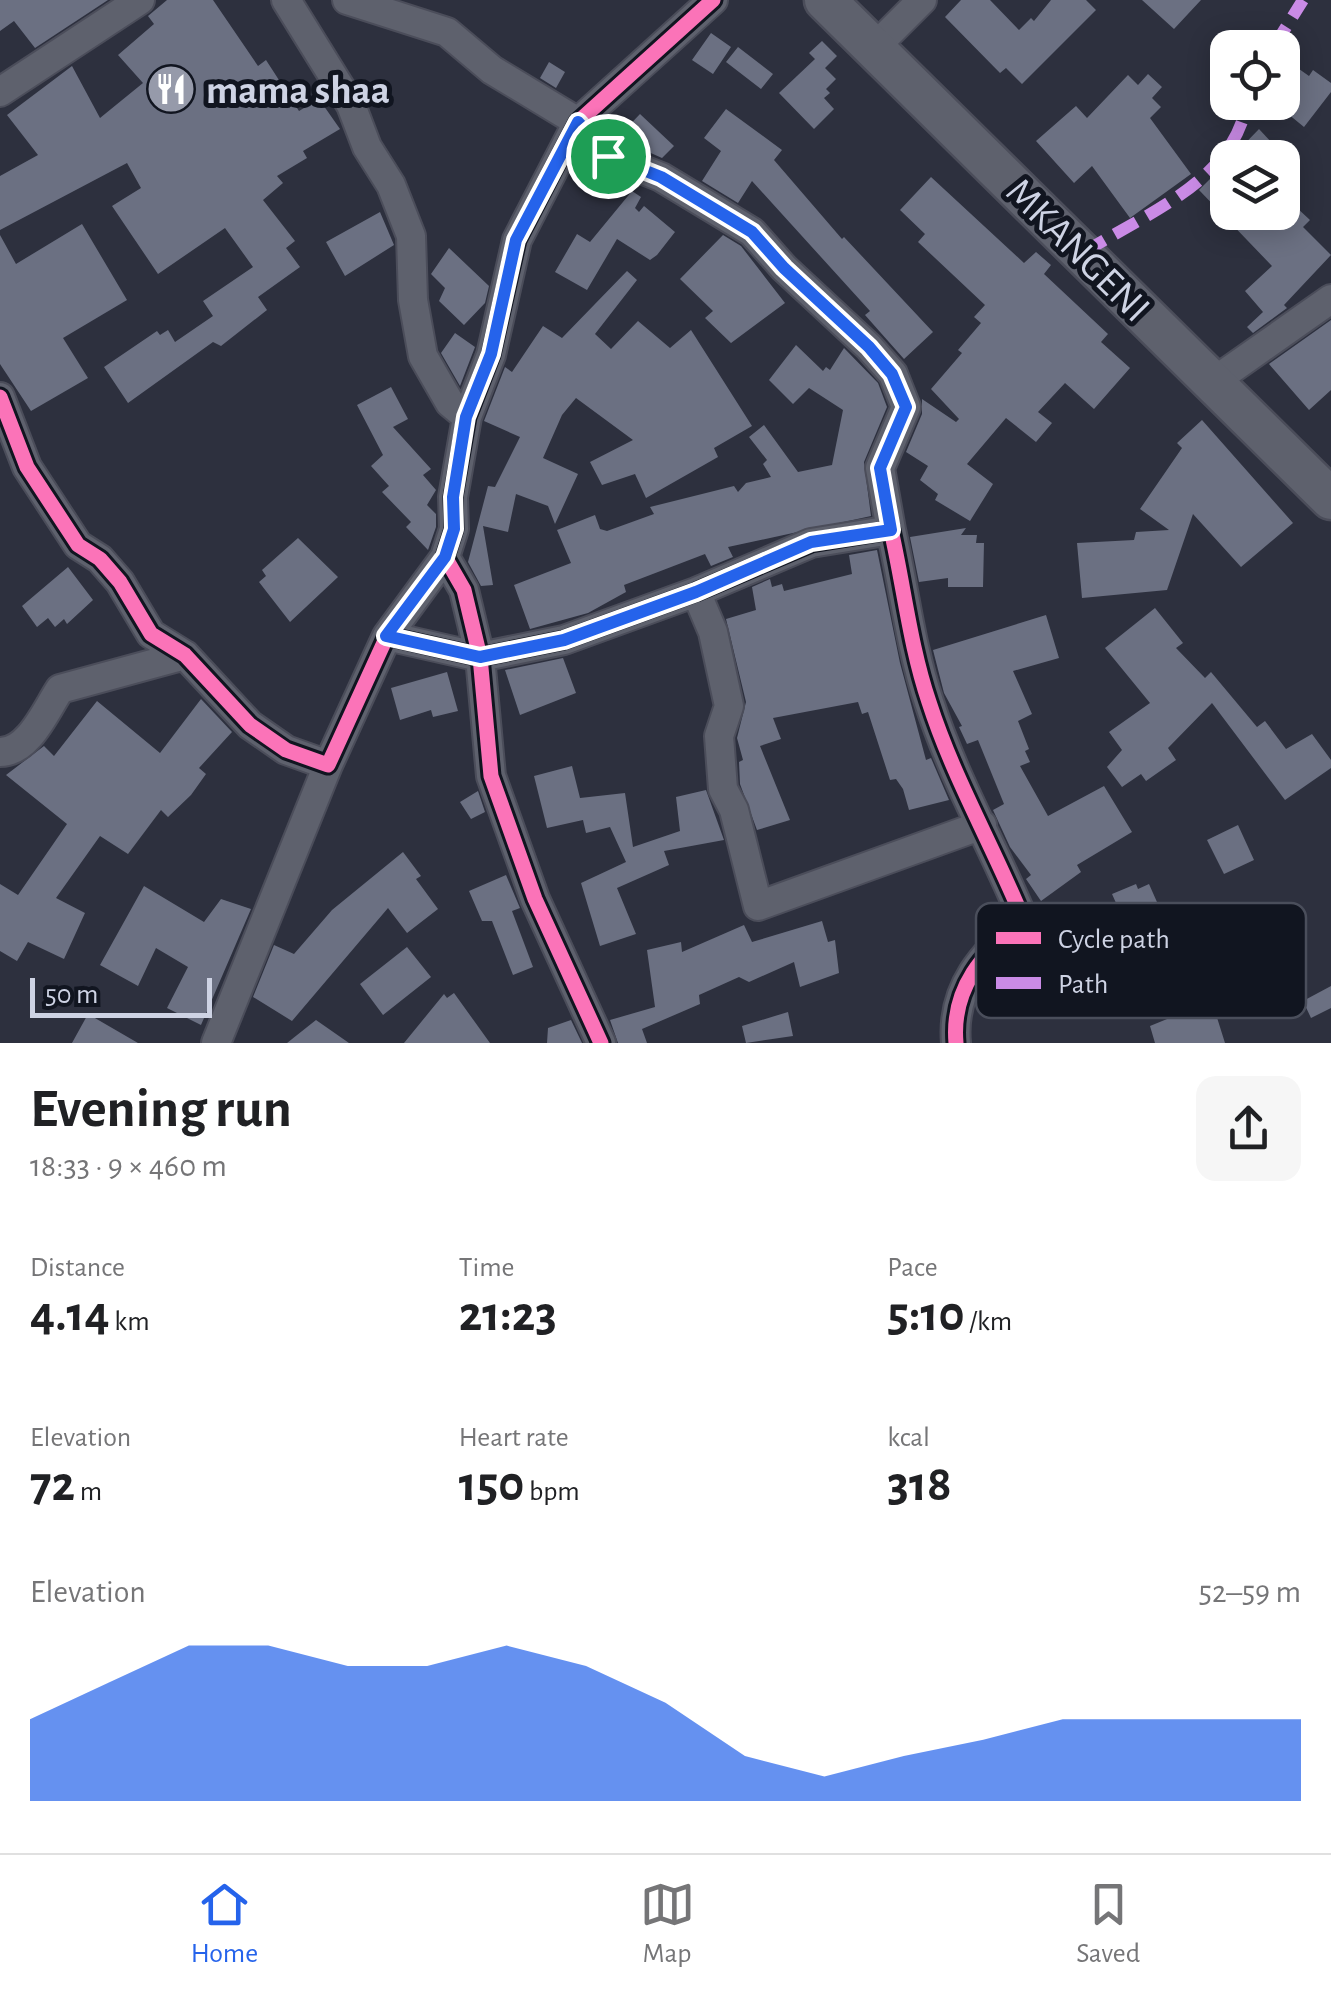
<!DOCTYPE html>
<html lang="en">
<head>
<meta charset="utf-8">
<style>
  :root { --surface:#fff; --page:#f6f6f6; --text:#202124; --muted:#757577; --line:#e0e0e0; --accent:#2563eb }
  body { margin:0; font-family:"Alegreya Sans",sans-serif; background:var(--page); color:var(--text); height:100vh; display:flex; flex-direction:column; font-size:38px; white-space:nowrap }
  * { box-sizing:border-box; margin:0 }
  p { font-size:32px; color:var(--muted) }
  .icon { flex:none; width:55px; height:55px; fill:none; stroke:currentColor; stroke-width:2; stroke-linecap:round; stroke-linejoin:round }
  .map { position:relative; height:1043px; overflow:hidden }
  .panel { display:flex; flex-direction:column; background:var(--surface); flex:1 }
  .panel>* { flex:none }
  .controls { position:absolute; left:1210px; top:30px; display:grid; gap:20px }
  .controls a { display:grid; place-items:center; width:90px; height:90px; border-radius:20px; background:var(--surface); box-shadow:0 5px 25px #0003; font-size:50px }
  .scale { position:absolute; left:30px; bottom:25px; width:182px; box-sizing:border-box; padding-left:10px; border:5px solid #ced3e4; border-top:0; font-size:28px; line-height:35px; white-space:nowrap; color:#ced3e4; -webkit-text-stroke:8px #111520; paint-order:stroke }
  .pin { position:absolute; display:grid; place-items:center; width:85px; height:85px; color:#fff; margin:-42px; border:5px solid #fff; border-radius:50%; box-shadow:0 2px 10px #0007 }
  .round { display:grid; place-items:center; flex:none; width:105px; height:105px; border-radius:20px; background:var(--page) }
  .summary { display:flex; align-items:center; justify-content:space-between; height:170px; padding:0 30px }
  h1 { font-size:55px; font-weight:600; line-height:75px }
  .figures { display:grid; grid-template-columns:repeat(3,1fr); gap:15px; height:170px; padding:10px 30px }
  .figures div { display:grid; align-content:center }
  .figures b { font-size:50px; font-weight:600 }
  .figures small { font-size:28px; font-weight:400 }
  .figures p { font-size:28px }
  .chart { height:280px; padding:20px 30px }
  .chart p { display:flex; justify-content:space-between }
  .chart svg { width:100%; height:180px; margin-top:10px; fill:var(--accent); opacity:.7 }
  .tabs { display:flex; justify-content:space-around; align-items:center; height:140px; border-top:2px solid var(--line); background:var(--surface); font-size:28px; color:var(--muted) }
  .tabs a { display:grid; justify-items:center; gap:5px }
  .tabs .on { color:var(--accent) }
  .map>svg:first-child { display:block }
  .building { fill:#6b7082 }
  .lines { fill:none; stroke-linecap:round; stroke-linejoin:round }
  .street-casing { stroke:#4b4d5a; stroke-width:32 }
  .secondary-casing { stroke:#4b4d5a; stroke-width:45 }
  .street { stroke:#5e616d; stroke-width:28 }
  .secondary { stroke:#5e616d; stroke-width:40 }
  .quiet { stroke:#ca8be6; stroke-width:12; stroke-dasharray:25 12; stroke-linecap:butt }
  .cycleway-casing { stroke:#111520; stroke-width:21 }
  .cycleway { stroke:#fb73b8; stroke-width:15 }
  .route-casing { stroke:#fff; stroke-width:20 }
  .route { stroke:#2563eb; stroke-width:12 }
  .labels { text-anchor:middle; stroke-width:10; stroke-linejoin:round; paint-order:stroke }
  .poi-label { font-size:40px; font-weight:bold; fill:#ced3e4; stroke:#111520; text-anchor:start }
  .street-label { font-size:40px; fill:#ced3e4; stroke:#111520 }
  .key { fill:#111520; stroke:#4a4e5b; stroke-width:2.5 }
  .key-label { font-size:28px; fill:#ced3e4 }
</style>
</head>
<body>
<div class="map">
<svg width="1331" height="1043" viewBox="0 0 1331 1043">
  <rect width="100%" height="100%" fill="#2d303e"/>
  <path class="building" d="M0,0H108L35,48L14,21L0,31Z
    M167,0H213L258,66L266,60L299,111L319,99L340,129L303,151L307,158L277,176L283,183L263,200L295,241L286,248L300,267L258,297L267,310L221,346L213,342L128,403L104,367L157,331L160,335L168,330L175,342L213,316L203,301L253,267L225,228L158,274L112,206L141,188L127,163L0,230V176L38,155L7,115L72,66L100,118L143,83L118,55L154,24L148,16Z
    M961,0H990L1019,30L1031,18L1034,21L1051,0H1086L1096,10L1022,84L1006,68L1000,73L945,17Z
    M1142,0H1201L1174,29Z
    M711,33L731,47L713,74L692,60Z
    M822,41L837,56L825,68L836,79L826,89L830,93L824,98L834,109L814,129L779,93L815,59L809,53Z
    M738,47L773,74L761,89L726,62Z
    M1282,57L1309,76L1313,70L1331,83V92L1304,127L1282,109Z
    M549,62L565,72L556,88L540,78Z
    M1148,74L1162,87L1152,98L1161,107L1150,118L1191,174L1130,218L1092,166L1074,183L1036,141L1076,106L1087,118L1128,75L1138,85Z
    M726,109L782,150L774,160L842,239L844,237L933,332L904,359L865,315L870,311L752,181L738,203L702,181L721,151L704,138Z
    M640,114L674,146L662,158L617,138Z
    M1259,129L1286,158H1231Z
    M1228,161V212H1282V194L1310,220L1303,227L1331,255L1284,305L1287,308L1253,333L1247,327L1263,312L1245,291L1272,266L1199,190Z
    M931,177L1024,263L1036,252L1051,265L1044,274L1108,334L1101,342L1130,368L1094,409L1065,383L1038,412L1052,423L1036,442L1006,418L967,464L993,484L970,521L935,500L938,494L920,480L928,466L906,452L922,414V399L956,422L959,419L931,389L962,353L958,350L981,323L974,317L985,305L918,242L925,234L900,210Z
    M632,191L641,197L635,208L639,212L644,206L675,232L657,255L650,260L617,239L587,290L555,272L577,234L590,242Z
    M380,212L394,245L345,276L326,242Z
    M82,224L127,300L63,338L88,378L31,411L0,364V235L16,264Z
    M723,235L741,246L785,303L731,343L705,318L713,311L680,279Z
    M449,248L489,286L485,303L464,325L439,301L445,288L431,274Z
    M627,271L637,280L595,334L611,349L638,321L670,348L691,330L752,426L714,448L718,457L646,498L635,474L602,485L590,462L633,440L576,398L562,415L543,458L578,474L555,524L548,506L516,494L508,532L483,526L493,585L481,586L468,562L488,486L495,487L520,437L484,421L505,367L512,372L543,326L562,338Z
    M1331,320V390L1309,410L1269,364Z
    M455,333L475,347L460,386L441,353Z
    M796,345L823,371L826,367L830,370L844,348L878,383L887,407L864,462L871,516L728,547L733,557L711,566L705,554L624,585L626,592L588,613L530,629L514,585L571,563L557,530L595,515L600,529L607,531L654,514L650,507L734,486L738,492L746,483L771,477L763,464L767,460L749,437L764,425L798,472L832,465L843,410L809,388L793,404L769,380Z
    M391,387L408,419L393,427L431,469L423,475L436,490L427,505L436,514V527L428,550L406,527L411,522L382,492L389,486L371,466L383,455L357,405Z
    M1202,420L1293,523L1241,567L1193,514L1167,590L1082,598L1077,543L1134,540L1136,532L1169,530L1140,509L1182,448L1177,443Z
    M966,528L961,535H977L976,543H984L983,587H948V578L919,582L910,537Z
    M298,538L338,577L290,622L259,582L266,576L262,570Z
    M877,550L900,663L926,760L931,758L949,800L909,810L903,789L896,779L890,780L868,712L862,714L858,702L773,718L781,739L760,746L790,820L757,830L740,784L739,762L743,760L737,738L746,702L726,619L756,610L752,587L770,579L772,587L782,584L784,591L852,574L849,555Z
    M68,567L93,600L67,624L64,619L55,627L48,618L37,627L22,606Z
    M1155,608L1183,643L1176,648L1205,678L1211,672L1257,727L1265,721L1286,749L1312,734L1331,760V768L1285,800L1212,703L1168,748L1176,760L1146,781L1141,774L1122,787L1107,767L1122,750L1109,732L1150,703L1105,648Z
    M1046,615L1059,658L1013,671L1032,714L1018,721L1029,749L1025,751L1030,762L1020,766L1048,816L1104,786L1132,832L1077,865L1081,872L1041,901L1026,879L1031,875L1010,847L993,810L1004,804L978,740L967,744L959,727L962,726L944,693L933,650Z
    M563,658L576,693L520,715L505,670Z
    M447,672L458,711L433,717L431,710L400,720L391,688Z
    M201,699L232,732L199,768L206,774L191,795L168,817L161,810L128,854L100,836L56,898L85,913L64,959L28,942L17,961L0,951V884L18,895L67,824L6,775L44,746L54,756L97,701L160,753Z
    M572,766L580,798L625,793L633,847L680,831L676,797L706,790L724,840L664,851L669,865L617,888L636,934L600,946L581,883L626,862L610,827L586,833L583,820L547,828L534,776Z
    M478,791L485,812L471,819L460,802Z
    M1238,825L1254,860L1224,874L1207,840Z
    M403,852L421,876L416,879L438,909L407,933L388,908L292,1021L253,997L274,945L294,954L332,910Z
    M506,875L520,908L512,911L533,967L513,975L492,921H482L469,891Z
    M1136,884L1138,889L1149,884L1172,936L1069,981L1052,938L1120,912L1112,894Z
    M144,886L204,922L221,899L251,909L201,1025L167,1008L188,967L156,948L138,986L100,965Z
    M822,921L828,942L835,940L839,973L800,987L794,962L749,982L739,977L699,995L700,1004L642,1029L647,1043H618L610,1020L655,1007L647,950L681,942L682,952L744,925L752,942Z
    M407,947L431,977L383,1015L360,984Z
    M1331,986V1008L1311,1018L1303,1001Z
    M454,993L490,1043H404L444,994L447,998Z
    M1194,1008L1195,1014L1214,1008L1225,1043H1155L1150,1026Z
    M788,1012L793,1036L746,1043L742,1026Z
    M88,1014L138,1043H72Z
    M316,1020L349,1043H287Z
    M571,1020L582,1043H547L548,1028Z"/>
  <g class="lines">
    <g class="street-casing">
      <path id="street" d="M286,0L351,105L367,147L391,185L411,236L413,300L423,356L450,403L467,417
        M347,0L447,32L492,70L578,122L608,156L661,177L752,232L784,268L869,347L893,374L906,407L880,468L891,530
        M874,48L922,0
        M0,92L140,0
        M1213,382L1331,299
        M0,397L27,467L78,545L100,559L120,582L151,634L185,655L250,725L286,750L328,765L387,636L480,657L564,640L696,592L811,543L891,530C904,587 910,646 929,702C953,777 993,846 1023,919C984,953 951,987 956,1043
        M696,592L713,632L729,706L719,736L723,789L734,810L758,906L982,825
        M387,636L445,557
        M0,752C29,752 46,710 60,689L185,655
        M216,1043L328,765
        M601,1043L535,899L491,776L480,657L464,590L445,557L454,529L453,497L467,417L491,355L517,240L578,122L713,0"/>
    </g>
    <g class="secondary-casing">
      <path id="secondary" d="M825,0L1331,499"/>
    </g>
    <use href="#street" class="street"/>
    <use href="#secondary" class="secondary"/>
    <path class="quiet" d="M1273,48L1303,0
      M1083,253C1144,214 1234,182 1247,102"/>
    <g class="cycleway-casing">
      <path id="cycleway" d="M0,397L27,467L78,545L100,559L120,582L151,634L185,655L250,725L286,750L328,765L387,636L480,657L564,640L696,592L811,543L891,530C904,587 910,646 929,702C953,777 993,846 1023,919C984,953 951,987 956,1043
        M601,1043L535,899L491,776L480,657L464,590L445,557L454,529L453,497L467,417L491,355L517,240L578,122L713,0"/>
    </g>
    <use href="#cycleway" class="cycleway"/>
  </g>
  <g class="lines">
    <g class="route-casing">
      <path id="route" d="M578,122L608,156L661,177L752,232L784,268L869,347L892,374L906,407L880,468L891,530L811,542L696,592L564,640L480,657L386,636L445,557L454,529L453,497L466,417L491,354L516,240Z"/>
    </g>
    <use href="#route" class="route"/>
  </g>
  <defs>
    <g id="restaurant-disc" transform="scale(2.5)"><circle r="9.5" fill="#969aaa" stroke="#111520"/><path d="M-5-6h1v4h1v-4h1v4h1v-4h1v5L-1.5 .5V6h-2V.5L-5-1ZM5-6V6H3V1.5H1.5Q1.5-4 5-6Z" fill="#fff"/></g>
  </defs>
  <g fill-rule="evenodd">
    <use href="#restaurant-disc" x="171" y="89"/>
  </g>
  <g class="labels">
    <g class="poi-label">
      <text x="206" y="103">mama shaa</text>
    </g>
    <g class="street-label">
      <text transform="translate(1079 249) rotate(45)" y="14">MKANGENI</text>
    </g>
  </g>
  <rect x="976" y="903" width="330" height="115" rx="15" class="key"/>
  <rect x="996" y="932" width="45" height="12" fill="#fb73b8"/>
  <rect x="996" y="977" width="45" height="12" fill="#ca8be6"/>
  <g class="key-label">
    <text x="1058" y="948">Cycle path</text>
    <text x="1058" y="993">Path</text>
  </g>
</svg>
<div class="controls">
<a><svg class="icon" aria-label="locate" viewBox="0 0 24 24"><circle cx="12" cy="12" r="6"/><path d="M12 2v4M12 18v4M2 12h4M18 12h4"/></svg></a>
<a><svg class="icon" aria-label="layers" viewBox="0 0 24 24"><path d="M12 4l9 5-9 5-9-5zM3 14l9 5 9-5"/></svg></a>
</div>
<div class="scale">50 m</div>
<div class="pin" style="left:608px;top:156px;background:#1e9e55"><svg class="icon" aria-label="arrive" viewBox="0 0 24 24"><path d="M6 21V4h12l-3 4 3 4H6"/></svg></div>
</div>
<section class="panel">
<div class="summary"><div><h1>Evening run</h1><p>18:33 · 9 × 460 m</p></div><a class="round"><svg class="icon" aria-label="share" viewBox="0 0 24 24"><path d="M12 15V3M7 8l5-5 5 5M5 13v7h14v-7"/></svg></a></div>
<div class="figures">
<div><p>Distance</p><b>4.14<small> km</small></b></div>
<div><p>Time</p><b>21:23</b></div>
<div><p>Pace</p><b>5:10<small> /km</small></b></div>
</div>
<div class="figures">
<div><p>Elevation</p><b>72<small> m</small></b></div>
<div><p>Heart rate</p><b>150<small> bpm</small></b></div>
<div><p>kcal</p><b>318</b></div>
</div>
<div class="chart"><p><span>Elevation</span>52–59 m</p>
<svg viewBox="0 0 160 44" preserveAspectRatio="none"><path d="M0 44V24L10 15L20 6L30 6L40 11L50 11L60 6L70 11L80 20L90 33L100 38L110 33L120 29L130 24L140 24L150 24L160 24V44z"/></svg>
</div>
</section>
<nav class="tabs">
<a class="on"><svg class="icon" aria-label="home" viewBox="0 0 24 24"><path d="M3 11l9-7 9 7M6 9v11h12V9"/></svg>Home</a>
<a><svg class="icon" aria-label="map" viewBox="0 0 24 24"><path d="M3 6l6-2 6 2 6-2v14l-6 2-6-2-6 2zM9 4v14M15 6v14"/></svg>Map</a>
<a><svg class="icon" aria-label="saved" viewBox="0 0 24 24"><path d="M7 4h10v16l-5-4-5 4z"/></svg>Saved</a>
</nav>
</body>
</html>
